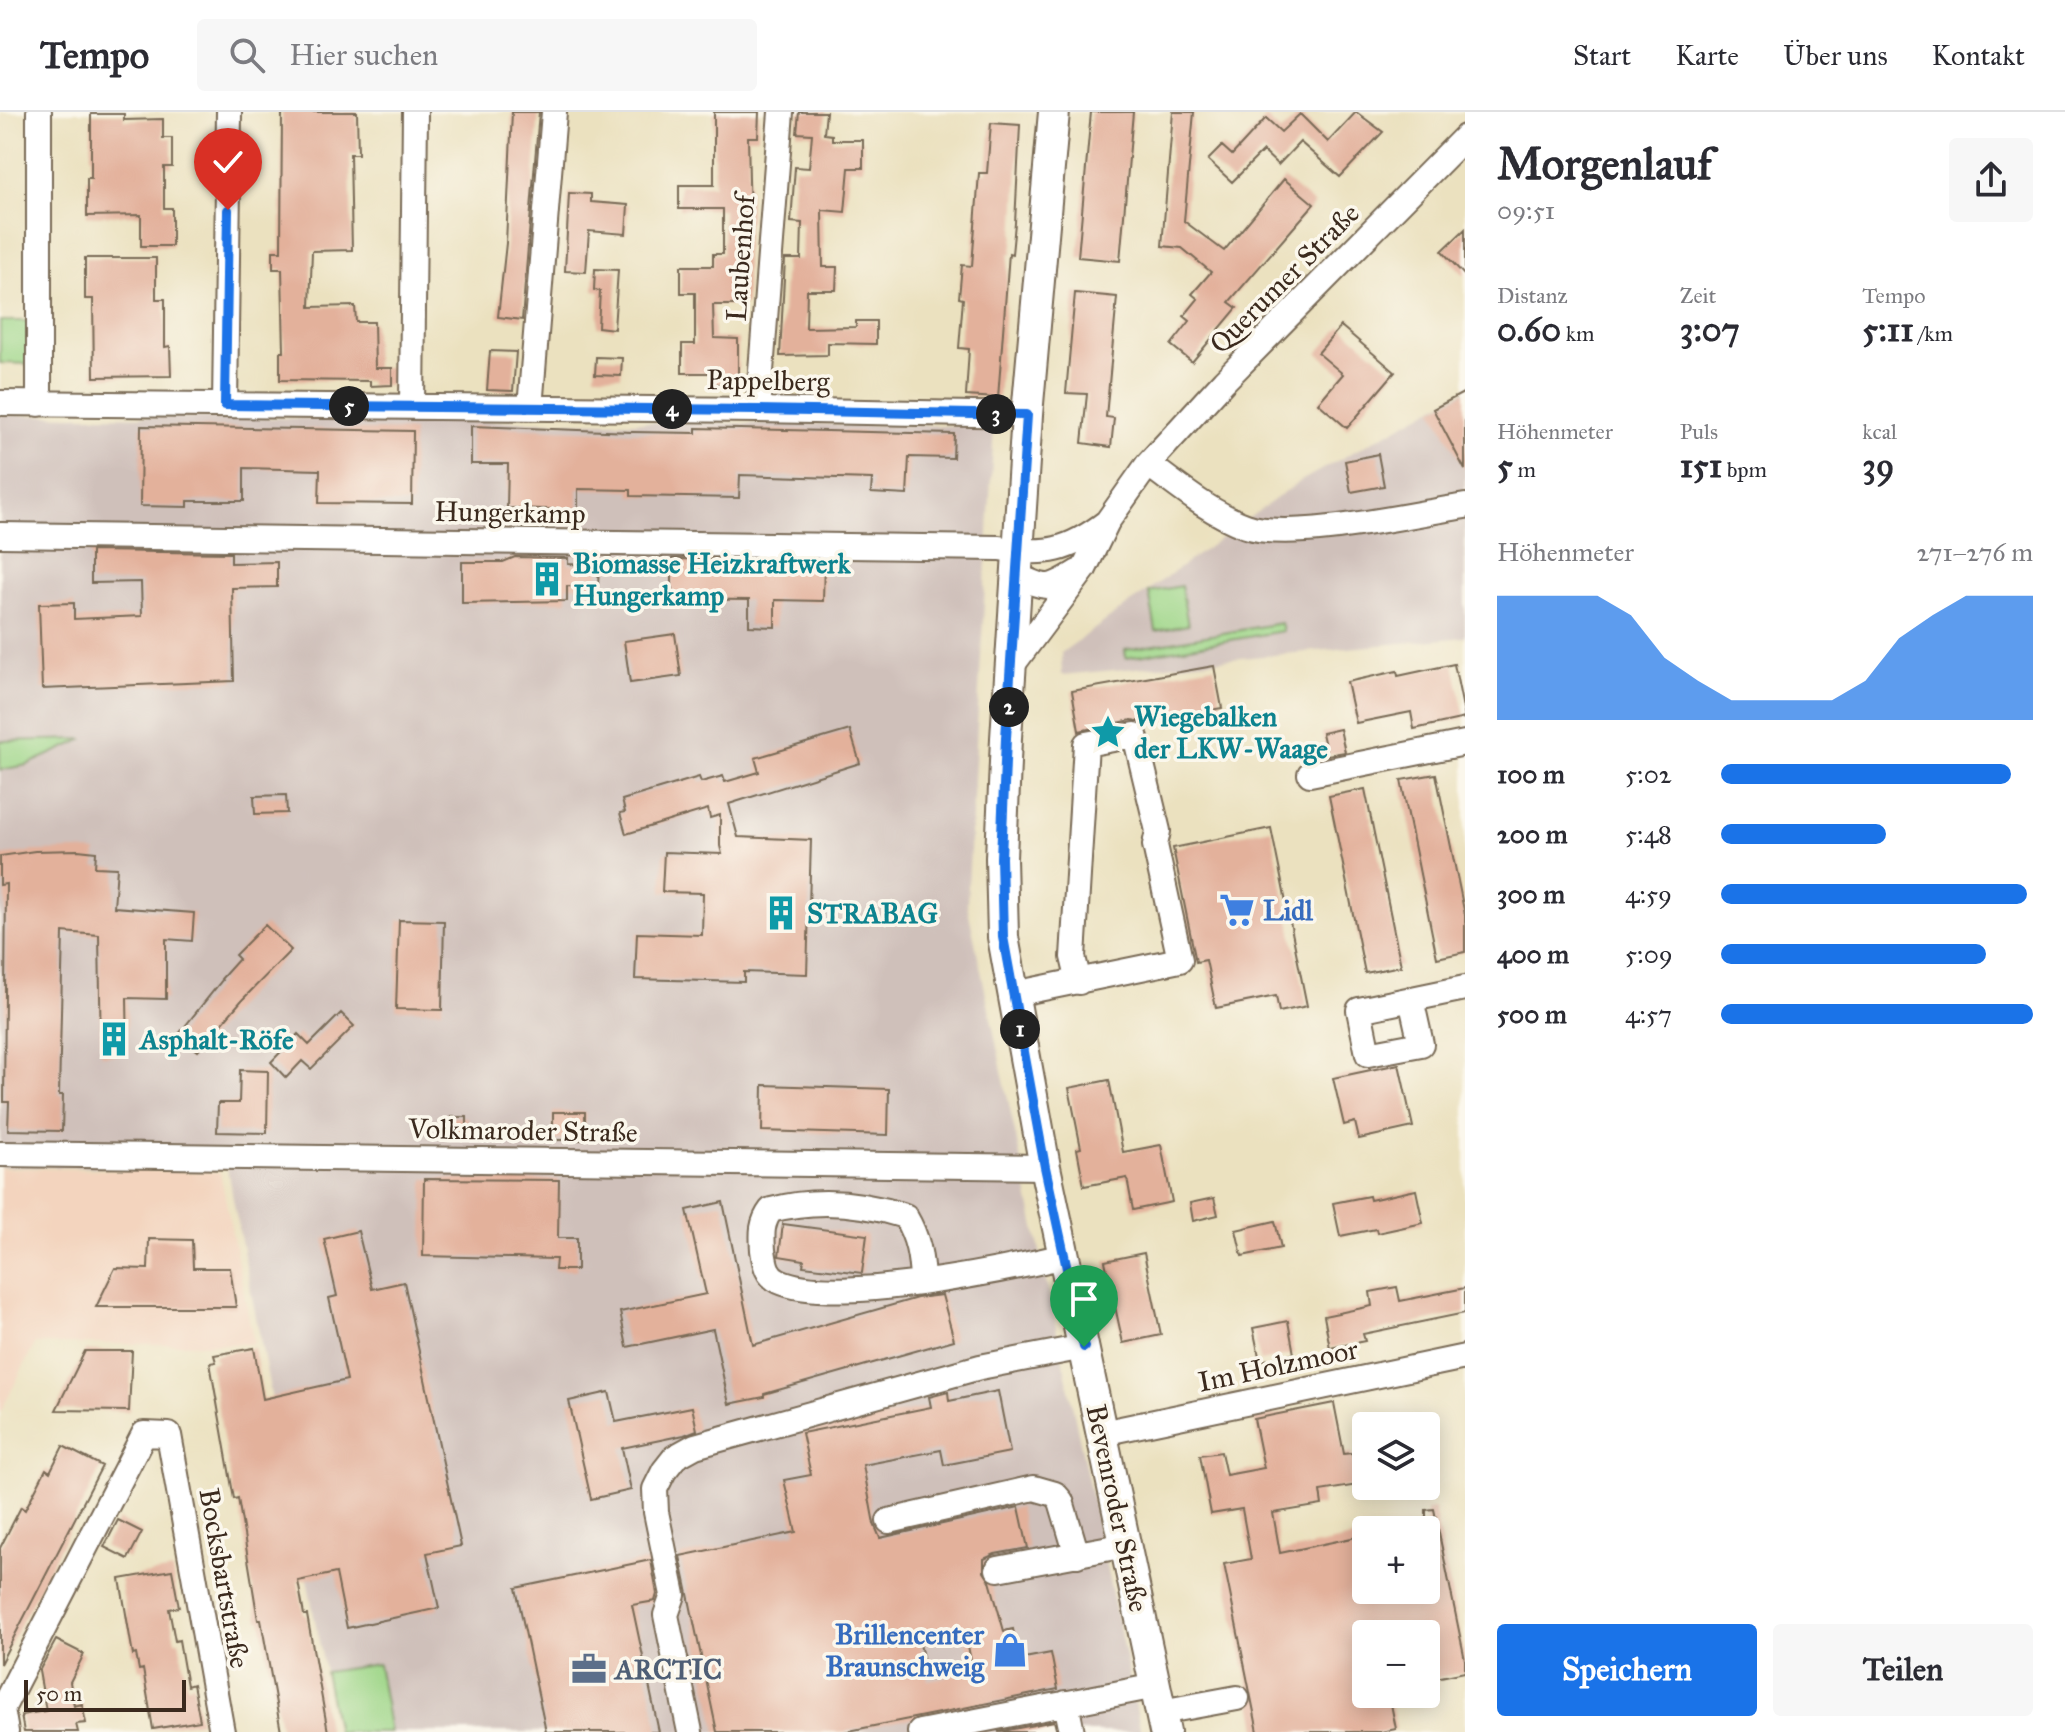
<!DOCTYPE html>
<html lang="de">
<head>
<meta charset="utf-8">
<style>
  :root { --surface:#fff; --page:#f7f7f7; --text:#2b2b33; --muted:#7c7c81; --line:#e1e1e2; --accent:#1a73e8 }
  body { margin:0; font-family:"IM FELL Great Primer",serif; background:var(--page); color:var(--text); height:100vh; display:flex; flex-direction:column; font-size:30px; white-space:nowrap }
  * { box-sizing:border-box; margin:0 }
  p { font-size:26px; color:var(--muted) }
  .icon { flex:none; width:44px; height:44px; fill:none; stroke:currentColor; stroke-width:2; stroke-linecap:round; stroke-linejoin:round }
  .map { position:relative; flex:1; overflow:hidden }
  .side { display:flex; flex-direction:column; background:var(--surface); width:600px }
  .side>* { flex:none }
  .buttons { position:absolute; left:1352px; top:1300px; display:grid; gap:16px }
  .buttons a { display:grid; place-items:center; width:88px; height:88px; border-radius:8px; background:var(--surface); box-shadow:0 4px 20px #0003; font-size:40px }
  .scale { position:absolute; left:24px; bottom:20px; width:162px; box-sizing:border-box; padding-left:8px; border:4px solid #3b2a1e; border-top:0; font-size:22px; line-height:28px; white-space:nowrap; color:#3b2a1e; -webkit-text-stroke:6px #fbf7ec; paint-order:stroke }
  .pin { position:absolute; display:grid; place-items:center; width:68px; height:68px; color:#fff; margin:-82px -34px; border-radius:50% 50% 50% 0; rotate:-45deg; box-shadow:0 0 8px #0007 }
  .pin .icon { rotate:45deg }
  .km { position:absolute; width:40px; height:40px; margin:-20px; border-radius:50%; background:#222; color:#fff; font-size:22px; line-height:40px; text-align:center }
  .round { display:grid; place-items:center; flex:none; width:84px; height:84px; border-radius:8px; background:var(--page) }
  .overview { display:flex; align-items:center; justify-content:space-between; height:136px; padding:0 32px }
  h1 { font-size:44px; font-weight:800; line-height:60px }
  .figures { display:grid; grid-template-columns:repeat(3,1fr); gap:12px; height:136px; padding:8px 32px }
  .figures div { display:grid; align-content:center }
  .figures b { font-size:34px; font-weight:800 }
  .figures small { font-size:22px; font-weight:400 }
  .figures p { font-size:22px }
  .chart { height:224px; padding:16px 32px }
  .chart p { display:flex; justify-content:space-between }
  .chart svg { width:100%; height:144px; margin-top:8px; fill:var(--accent); opacity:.7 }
  .button { display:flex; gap:16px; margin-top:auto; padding:16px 32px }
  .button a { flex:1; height:92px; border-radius:8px; background:var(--accent); color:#fff; font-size:32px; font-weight:800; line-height:92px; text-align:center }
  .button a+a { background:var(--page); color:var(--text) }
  ul { padding:0 32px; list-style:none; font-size:26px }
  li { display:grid; grid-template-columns:128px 96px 1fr; align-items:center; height:60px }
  li i { height:20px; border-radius:10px; background:var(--accent) }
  header { display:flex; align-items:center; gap:48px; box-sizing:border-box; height:112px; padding:0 40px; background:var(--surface); border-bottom:2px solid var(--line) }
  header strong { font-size:38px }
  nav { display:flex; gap:44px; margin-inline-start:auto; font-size:28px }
  .search { width:560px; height:72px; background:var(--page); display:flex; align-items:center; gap:20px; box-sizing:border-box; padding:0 28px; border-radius:8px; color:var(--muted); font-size:30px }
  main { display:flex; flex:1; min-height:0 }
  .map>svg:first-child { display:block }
  .built { fill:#f3d4be }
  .industrial { fill:#cfc0ba }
  .green { fill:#9ed688; stroke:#6c8053; stroke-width:2 }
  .building { fill:#e3b19b; fill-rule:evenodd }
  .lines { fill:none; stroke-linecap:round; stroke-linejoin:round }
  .minor-casing { stroke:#796a56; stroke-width:28 }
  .major-casing { stroke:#796a56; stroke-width:34 }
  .minor { stroke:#fff; stroke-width:24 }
  .major { stroke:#fff; stroke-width:30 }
  .route-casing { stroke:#fff; stroke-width:16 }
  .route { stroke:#1a73e8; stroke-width:10 }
  .labels { text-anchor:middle; stroke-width:7; stroke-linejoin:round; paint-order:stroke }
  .street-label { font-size:28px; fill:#3b2a1e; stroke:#fbf7ec }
  .culture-label { font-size:28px; font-weight:bold; fill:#0d838f; stroke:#fbf7ec; text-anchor:start }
  .shop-label { font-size:28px; font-weight:bold; fill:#366cbe; stroke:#fbf7ec; text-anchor:start }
  .service-label { font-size:28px; font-weight:bold; fill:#4e5e75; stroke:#fbf7ec; text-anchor:start }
</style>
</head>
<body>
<header>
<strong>Tempo</strong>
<div class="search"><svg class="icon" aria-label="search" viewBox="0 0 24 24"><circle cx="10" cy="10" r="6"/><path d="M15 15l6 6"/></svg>Hier suchen</div>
<nav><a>Start</a><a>Karte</a><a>Über uns</a><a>Kontakt</a></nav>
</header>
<main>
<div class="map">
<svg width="1465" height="1620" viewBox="0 0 1465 1620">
  <rect width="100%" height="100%" fill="#fbf7ec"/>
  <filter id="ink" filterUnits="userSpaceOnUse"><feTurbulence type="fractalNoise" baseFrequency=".0125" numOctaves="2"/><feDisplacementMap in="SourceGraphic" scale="16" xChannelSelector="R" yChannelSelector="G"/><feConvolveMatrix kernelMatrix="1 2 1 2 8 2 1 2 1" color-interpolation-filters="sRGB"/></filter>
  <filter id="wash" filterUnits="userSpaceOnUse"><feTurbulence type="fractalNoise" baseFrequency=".006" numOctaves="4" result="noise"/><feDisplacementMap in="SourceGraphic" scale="32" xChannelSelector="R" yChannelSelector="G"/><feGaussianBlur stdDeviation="1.8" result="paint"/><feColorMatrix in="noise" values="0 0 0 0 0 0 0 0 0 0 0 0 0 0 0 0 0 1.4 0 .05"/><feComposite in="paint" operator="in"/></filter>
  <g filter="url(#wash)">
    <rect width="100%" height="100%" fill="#ebe1bf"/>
    <path class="built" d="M0,1056L220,1060L254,1232H35L0,1301Z"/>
    <path class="industrial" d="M1465,278V525L1062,563L1061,541L1299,370Z
      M0,303L994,314L967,792L1141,1620H390L378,1553L325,1560L227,1056L0,1055Z"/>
    <path class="green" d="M0,209H30V252L0,251Z
      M1181,474L1188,513L1156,519L1149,480Z
      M1281,511L1283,519L1126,546L1125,538Z
      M84,627L27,653L0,658V629Z
      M378,1552L390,1620H337L325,1560Z"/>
    <g id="blocks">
      <path class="building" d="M282,0H357L358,42H350L352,138L312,139L310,195L355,194L356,210H374L375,256H392V273L370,274V269L280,268V240H284L282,157H273V139H281Z
        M512,0H539L522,208L498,205L506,131Z
        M714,0H759L758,25H748L750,110H748L746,135V193H713L714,226L738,227V272H710V261H682V232H695V181H681V154H713V142H723V97H679V73H714Z
        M799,0H826L824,22L832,23V28H863V56H849L845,100L822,98L823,155H837L836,178H807L806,216L856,215V209H876V232L828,231V243L780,244L785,147H801L802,111L791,110L795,55L809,56L812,22L797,21Z
        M1091,0H1133L1120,149L1078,145Z
        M1173,0H1194L1184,109L1224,139L1284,67L1314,92L1229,190L1237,196L1192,250L1171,233L1190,209L1184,204L1198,187L1192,182L1211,160L1182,136L1162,134Z
        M1356,0L1383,20L1340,65L1300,30L1278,53L1263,39L1232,70L1208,48L1222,34L1232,43L1266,6L1281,20L1300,2L1328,30Z
        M91,2H124V8L163,7V26H172V55H164V96H172V134H141V103L87,104V66H91Z
        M991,11L1020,13L1015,111L1012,142L1009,141L998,286L966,284L969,237L959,236L963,187L959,186L962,153L972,154L979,61H987Z
        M569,81L591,82V90L628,93L626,122L589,119L586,160L565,159Z
        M1465,117V164L1442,139Z
        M85,146H156V187H165V235L170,234L171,264L94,265L93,187H85Z
        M595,157L618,158L614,217L598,215L600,179L594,178Z
        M1075,181L1117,185L1106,305L1114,306L1111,335L1082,331L1087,282L1066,281Z
        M1341,214L1395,260L1347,316L1318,291L1343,262L1318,241Z
        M490,239L516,240L513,279L487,278Z
        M596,245L622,246L621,264L595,263Z
        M1465,280V358L1433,297Z
        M141,314L413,319L412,392L319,391L320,358L244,356V389H188V395L140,394Z
        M471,314L632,320L696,321V316L954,322L953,346L909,345L907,383L871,381L872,367L740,363L739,386L631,384V378L578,377V398L507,396L508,352H471Z
        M1378,342L1384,374L1351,380L1345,349Z
        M91,439L231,441V451L277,450V475L232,476L234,569L42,577L39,492L74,491V507L142,504L141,470L91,471Z
        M515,445L568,446V452L599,453L598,475L567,474V489L462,491V450H503Z
        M672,447L824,449L823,489L775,488V515L749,514V488L672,487Z
        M675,522L681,564L630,571L624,529Z
        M1454,552L1465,606L1414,617L1411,600L1356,611L1347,570L1397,559L1398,564Z
        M1214,554L1222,596L1142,610L1132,608L1079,619L1072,579Z
        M1340,617L1345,640L1327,643L1322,621Z
        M850,618L860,651L729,692L738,725L811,728L807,862L744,860V870L635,867L637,821L702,823L703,781L662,780L664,740L722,742L720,734V703L710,706L708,697L626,722L620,701L625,700L622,688L699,665L701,670L723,664L725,670L759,660L755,646Z
        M1436,662L1465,803V840L1437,846L1401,668Z
        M1365,677L1401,854L1365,861L1329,684Z
        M286,683L287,701L255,702L254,684Z
        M1271,716L1307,894L1279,900L1276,884L1216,896L1206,848L1196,850L1173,736Z
        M78,738L96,740L95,755L117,756L114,795L194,801L192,829L166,827V887L127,886L128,942L101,943L99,823L63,820L59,983H63L62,1019L8,1018L9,990H4L6,772L0,773V744L35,739Z
        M399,808L444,809L442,898L396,897Z
        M265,813L291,838L242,888L198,939L178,923L222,868L221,867L239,847L235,843Z
        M341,901L354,914L311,957L302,949L286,966L271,950L298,922L309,933Z
        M1399,952L1413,1015L1359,1027L1355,1010L1344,1013L1333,966Z
        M240,958L268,959L267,1021L217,1020L218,991H239Z
        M1109,968L1123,1040L1161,1033L1172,1090L1133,1098L1127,1066L1084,1074L1077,1037L1081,1036L1069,976Z
        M763,973L889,977L888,1023L762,1019Z
        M553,1000H585V1028H553Z
        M451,1005H467V1025H451Z
        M424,1067L559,1068L558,1126H577V1158H555L556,1147L423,1144Z
        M1416,1078L1423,1111L1377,1121L1376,1117L1340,1124L1333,1091L1369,1084L1370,1088Z
        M1214,1086L1218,1103L1193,1109L1190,1091Z
        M723,1090L753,1233L917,1186L942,1183L954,1228L764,1282V1285L729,1292L713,1217L627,1235L620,1200L706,1182L687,1098Z
        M1275,1109L1281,1136L1242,1144L1236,1118Z
        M783,1112L867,1123L862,1161L803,1154L804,1148L779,1144Z
        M358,1119L372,1177L404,1170L461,1434L427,1441L439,1496L347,1516L336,1461L298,1469L304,1503H307L328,1620H281L261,1508H258L238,1386L234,1387L210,1251L216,1250L214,1243L254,1236L263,1287L347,1268L329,1186L337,1184L324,1127Z
        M149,1127L192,1128L193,1156H230L236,1195H96L115,1156L148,1157Z
        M1144,1141L1161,1223L1123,1231L1105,1149Z
        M1397,1175L1400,1189L1465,1176V1201L1363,1222L1365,1229L1330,1236L1324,1204L1372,1194L1370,1180Z
        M1288,1209L1294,1242L1260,1249L1253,1216Z
        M85,1239H132L129,1299L56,1298Z
        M998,1279L1010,1340L944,1353L941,1338L863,1353L874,1412L880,1426L1019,1395L1028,1436L995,1442L984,1447V1460L990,1469L1004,1519L1013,1517L1019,1547L1051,1541L1058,1577L844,1620H717L680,1444L796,1420L784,1368L811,1363L802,1321L931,1295L929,1285L948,1280L949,1289ZM965,1519L973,1559L928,1568L920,1532Z
        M609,1280L616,1310L692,1295L697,1318L684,1323L622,1336L631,1378L591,1387L569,1289Z
        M1334,1291L1344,1342L1352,1341L1358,1373L1320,1379L1322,1393L1273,1401L1280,1441L1366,1423V1478H1426V1398L1434,1397L1465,1548V1560L1426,1568V1522H1366V1582H1389L1396,1617L1381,1620H1258L1224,1452L1251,1447L1242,1397L1211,1402L1200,1343L1221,1340L1226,1363L1264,1356L1254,1307Z
        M63,1334L102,1354L0,1552V1436L21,1395L25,1398L46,1357L50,1360Z
        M118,1408L142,1420L128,1447L104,1435Z
        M651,1448L657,1482L655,1489L632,1493L659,1620H546L516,1476Z
        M172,1458L179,1495L169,1497L175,1529L179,1528L187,1574L193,1572L200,1609L153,1617L143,1557L139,1558L136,1542L133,1543L120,1467Z
        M56,1528L84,1542L70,1570L74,1594L82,1592L86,1611L76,1612L78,1620H24L21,1603L46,1599L39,1559Z
        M1054,1609L1057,1620H998Z"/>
    </g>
  </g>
  <g filter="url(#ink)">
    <use href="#blocks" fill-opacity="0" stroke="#796a56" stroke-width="2"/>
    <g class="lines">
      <g class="minor-casing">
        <path id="minor" d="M0,291L758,298L1027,303
          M39,292V0
          M225,293L229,0
          M412,295L415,0
          M530,296L554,0
          M758,298L781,0
          M1148,352C1179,375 1210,401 1246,414C1292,430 1413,402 1465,394
          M0,423L999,436C1046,444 1069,439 1107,410
          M1018,464C1048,478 1049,478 1078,460
          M1011,555L1084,457L1107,410L1148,352L1224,269L1465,25
          M1310,662L1465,631
          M1014,882L1180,848L1155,733L1158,719L1135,623L1086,632L1073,845L1079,870
          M1411,887L1421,932L1368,942L1359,898L1465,876
          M0,1042L1045,1055
          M922,1169C921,1144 918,1126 905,1104C861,1090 816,1086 771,1098C761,1111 762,1122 763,1138C765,1151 766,1163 779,1169C833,1194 1004,1158 1065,1144
          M1102,1321L1465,1245
          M889,1409L1034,1376L1055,1382L1061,1389L1077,1443
          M998,1457L1126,1433
          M1066,1591L1072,1620
          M1161,1600L1237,1586
          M6,1620L2,1597L144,1322L169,1323L222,1620
          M690,1620L666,1503L673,1483L656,1400L655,1377L664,1359L675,1345L695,1334L980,1255L1084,1235
          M920,1620L1156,1574"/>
      </g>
      <g class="major-casing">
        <path id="major" d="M1054,0L1027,303L1006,626L1001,746L1003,825L1045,1055L1165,1620"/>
      </g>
      <use href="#minor" class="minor"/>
      <use href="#major" class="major"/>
    </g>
  </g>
  <g class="lines" filter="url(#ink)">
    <g class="route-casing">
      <path id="route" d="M228,98L225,293L758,298L1027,303L1006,626L1001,746L1003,825L1045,1055L1084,1235"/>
    </g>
    <use href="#route" class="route"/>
  </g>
  <defs>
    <g id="building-bare" transform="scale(2.76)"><path d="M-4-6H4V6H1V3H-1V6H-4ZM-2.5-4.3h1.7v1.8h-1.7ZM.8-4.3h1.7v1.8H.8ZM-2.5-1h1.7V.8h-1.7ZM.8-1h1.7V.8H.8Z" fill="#0f9aa8" stroke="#fbf7ec" stroke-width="2.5" paint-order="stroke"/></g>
    <g id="sight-bare" transform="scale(2.76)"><path d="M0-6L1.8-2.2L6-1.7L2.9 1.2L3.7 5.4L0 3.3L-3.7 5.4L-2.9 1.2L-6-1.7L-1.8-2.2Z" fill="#0f9aa8" stroke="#fbf7ec" stroke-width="2.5" paint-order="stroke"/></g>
    <g id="supermarket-bare" transform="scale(2.76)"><path d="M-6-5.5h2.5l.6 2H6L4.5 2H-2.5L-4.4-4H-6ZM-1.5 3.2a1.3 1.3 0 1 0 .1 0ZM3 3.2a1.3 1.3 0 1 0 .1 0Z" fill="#3f7fe0" stroke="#fbf7ec" stroke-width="2.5" paint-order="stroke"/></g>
    <g id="shop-bare" transform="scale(2.76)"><path d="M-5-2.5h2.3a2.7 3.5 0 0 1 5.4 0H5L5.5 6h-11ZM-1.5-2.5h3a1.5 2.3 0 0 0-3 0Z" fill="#3f7fe0" stroke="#fbf7ec" stroke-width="2.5" paint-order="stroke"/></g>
    <g id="office-bare" transform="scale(2.76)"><path d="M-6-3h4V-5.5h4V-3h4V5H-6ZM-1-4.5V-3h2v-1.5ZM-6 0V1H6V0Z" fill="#5c6f8a" stroke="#fbf7ec" stroke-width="2.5" paint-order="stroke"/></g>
  </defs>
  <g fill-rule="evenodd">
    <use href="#building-bare" x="547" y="467"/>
    <use href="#sight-bare" x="1108" y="620"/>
    <use href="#supermarket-bare" x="1237" y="798"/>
    <use href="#building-bare" x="781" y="801"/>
    <use href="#building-bare" x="114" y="927"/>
    <use href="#shop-bare" x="1010" y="1538"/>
    <use href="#office-bare" x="589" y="1557"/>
  </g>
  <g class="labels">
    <g class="street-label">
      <text transform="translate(740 146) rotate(-86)" y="10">Laubenhof</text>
      <text transform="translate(1284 166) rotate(-45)" y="10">Querumer Straße</text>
      <text transform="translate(768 268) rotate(1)" y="10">Pappelberg</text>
      <text transform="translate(510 400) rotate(1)" y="10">Hungerkamp</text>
      <text transform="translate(523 1018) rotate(1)" y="10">Volkmaroder Straße</text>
      <text transform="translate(1278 1253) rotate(-12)" y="10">Im Holzmoor</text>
      <text transform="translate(1118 1396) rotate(78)" y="10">Bevenroder Straße</text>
      <text transform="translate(225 1466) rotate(80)" y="10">Bocksbartstraße</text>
    </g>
    <g class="culture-label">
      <text x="573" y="461">Biomasse Heizkraftwerk<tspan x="573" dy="32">Hungerkamp</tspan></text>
      <text x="1134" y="614">Wiegebalken<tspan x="1134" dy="32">der LKW-Waage</tspan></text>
      <text x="807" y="811">STRABAG</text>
      <text x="140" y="937">Asphalt-Röfe</text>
    </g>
    <g class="shop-label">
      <text x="1263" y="808">Lidl</text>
      <text x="984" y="1532" text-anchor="end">Brillencenter<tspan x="984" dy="32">Braunschweig</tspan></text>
    </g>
    <g class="service-label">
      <text x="615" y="1567">ARCTIC</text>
    </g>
  </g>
</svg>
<div class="buttons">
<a><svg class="icon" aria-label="layers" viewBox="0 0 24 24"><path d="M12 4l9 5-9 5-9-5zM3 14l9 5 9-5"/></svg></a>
<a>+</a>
<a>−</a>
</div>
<div class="scale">50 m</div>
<div class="pin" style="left:1084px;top:1235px;background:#1e9e55"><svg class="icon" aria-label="arrive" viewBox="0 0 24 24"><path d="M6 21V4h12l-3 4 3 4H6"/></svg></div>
<div class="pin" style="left:228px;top:98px;background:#d93025"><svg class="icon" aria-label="check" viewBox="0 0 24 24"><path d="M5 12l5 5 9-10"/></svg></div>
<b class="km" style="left:1020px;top:917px">1</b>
<b class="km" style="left:1009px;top:595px">2</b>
<b class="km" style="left:996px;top:302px">3</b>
<b class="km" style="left:672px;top:297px">4</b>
<b class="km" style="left:349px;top:294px">5</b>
</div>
<section class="side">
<div class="overview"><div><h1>Morgenlauf</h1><p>09:51</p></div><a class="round"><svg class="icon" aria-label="share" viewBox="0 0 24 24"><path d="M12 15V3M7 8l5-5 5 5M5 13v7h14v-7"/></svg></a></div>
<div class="figures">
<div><p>Distanz</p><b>0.60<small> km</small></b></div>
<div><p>Zeit</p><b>3:07</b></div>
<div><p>Tempo</p><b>5:11<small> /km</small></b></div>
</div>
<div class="figures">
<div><p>Höhenmeter</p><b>5<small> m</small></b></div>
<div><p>Puls</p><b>151<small> bpm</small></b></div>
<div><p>kcal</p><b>39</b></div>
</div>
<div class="chart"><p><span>Höhenmeter</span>271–276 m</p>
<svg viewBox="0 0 160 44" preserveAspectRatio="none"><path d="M0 44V6L10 6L20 6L30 6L40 12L50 25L60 32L70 38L80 38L90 38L100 38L110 32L120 19L130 12L140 6L150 6L160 6V44z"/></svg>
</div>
<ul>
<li><b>100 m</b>5:02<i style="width:93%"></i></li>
<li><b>200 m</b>5:48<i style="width:53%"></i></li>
<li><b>300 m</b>4:59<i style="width:98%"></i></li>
<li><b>400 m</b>5:09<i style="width:85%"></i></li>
<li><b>500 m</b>4:57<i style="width:100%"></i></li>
</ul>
<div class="button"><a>Speichern</a><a>Teilen</a></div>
</section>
</main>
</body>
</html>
